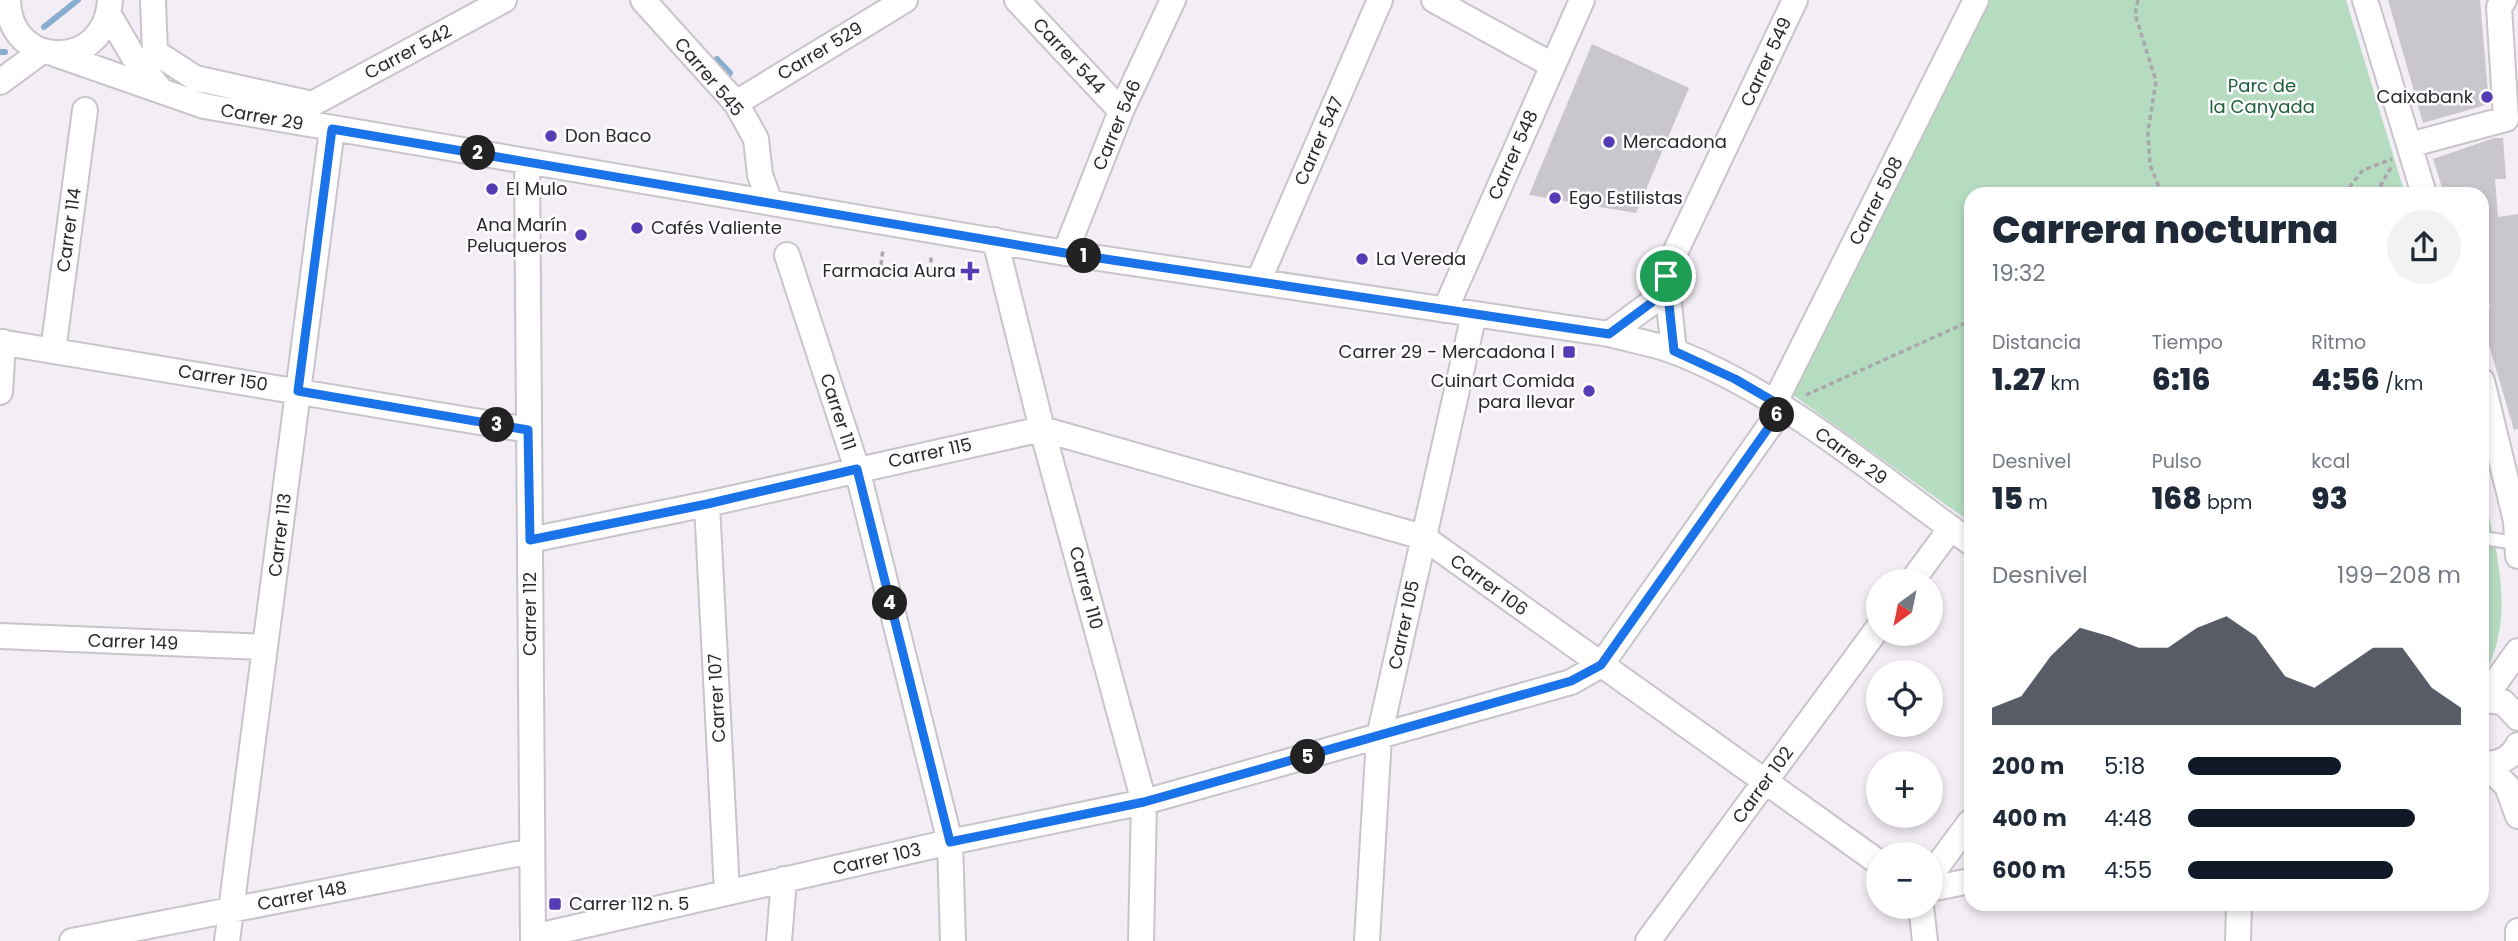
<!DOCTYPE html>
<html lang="es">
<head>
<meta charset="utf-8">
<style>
  :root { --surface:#fff; --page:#f2f2f3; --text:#1f2937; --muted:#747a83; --accent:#111827 }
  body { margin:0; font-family:Poppins,sans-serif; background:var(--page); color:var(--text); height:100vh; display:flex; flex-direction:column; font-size:26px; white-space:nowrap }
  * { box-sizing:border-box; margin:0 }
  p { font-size:23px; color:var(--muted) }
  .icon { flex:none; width:38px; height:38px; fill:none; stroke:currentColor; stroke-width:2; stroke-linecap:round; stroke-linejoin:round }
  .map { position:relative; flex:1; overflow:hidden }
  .details { position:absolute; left:1964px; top:187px; width:525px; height:724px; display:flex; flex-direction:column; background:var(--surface); border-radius:21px; box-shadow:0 4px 10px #0003 }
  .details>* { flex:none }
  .needle { width:46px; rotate:213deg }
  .tools { position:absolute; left:1866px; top:569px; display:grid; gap:14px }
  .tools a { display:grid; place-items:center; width:77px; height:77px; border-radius:50%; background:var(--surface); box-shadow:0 4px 10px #0003; font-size:35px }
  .pin { position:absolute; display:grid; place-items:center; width:60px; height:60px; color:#fff; margin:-30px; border:4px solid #fff; border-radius:50%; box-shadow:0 2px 7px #0007 }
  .km { position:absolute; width:35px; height:35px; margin:-18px; border-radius:50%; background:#222; color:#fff; font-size:19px; line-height:35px; text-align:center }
  .round { display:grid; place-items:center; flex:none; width:74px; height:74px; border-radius:37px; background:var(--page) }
  .head { display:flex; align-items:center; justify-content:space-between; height:119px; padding:0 28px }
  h1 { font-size:38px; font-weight:800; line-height:52px }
  .stats { display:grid; grid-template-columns:repeat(3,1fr); gap:10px; height:119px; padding:7px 28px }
  .stats div { display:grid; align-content:center }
  .stats b { font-size:30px; font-weight:800 }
  .stats small { font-size:19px; font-weight:400 }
  .stats p { font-size:19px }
  .chart { height:196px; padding:14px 28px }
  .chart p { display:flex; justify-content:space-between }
  .chart svg { width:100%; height:126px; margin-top:7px; fill:var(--accent); opacity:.7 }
  ul { padding:0 28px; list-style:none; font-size:23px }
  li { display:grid; grid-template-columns:112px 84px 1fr; align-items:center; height:52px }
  li i { height:18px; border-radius:9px; background:var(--accent) }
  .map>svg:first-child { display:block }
  .green { fill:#b5dbc0 }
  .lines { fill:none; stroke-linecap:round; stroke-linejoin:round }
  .stream { stroke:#88aecf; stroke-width:6 }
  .building { fill:#cac6cd }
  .lane-casing { stroke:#c9c4cb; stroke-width:16 }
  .street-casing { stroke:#c9c4cb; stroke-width:28 }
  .path { stroke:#aaa6ab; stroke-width:3.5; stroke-dasharray:5 3.5; stroke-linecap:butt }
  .lane { stroke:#fff; stroke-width:12 }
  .street { stroke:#fff; stroke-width:24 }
  .route-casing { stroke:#fff; stroke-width:14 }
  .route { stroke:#1a73e8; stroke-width:9 }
  .poi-dot { fill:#543db4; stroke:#fefcff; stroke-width:2.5 }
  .labels { text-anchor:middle; stroke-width:5; stroke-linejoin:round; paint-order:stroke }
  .street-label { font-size:18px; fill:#2a282b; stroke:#fefcff }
  .park-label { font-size:18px; fill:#1c6039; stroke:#fefcff }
  .poi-label { font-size:18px; fill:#2a282b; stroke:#fefcff; text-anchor:start }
</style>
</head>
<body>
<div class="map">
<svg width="2518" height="941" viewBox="0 0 2518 941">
  <rect width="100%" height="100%" fill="#f3eef5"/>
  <path class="green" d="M1981,0H2346L2405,194H1970V522L1789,392Z
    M2482,485C2496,551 2518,617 2482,679Z"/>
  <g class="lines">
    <path class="stream" d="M44,27L78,0
      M0,52H5
      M717,59L730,73"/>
  </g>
  <path class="building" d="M2388,0H2480L2489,104L2423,123Z
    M1592,44L1689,88L1636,213L1529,195Z
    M2494,138H2503L2506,179H2495L2498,217L2518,214V429L2514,430L2482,321V308L2490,307L2482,269V194H2444L2433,159Z"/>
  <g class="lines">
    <g class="lane-casing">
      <path id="lane" d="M2482,456L2500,449
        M2482,538L2517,543"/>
    </g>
    <g class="street-casing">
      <path id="street" d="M8,0C9,70 106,72 110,0
        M153,0L155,52L195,78L312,104L504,0
        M643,0L736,103L756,139L760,175L770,202
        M1017,0L1121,111
        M1434,0L1552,65
        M2365,0L2424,194
        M109,15L133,56L160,89
        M55,54L204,106L1065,253L1609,334C1631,340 1655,344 1676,352C1785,395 1876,475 1970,542
        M0,82L42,51
        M736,103L905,0
        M2409,145L2506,119L2499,7L2504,0
        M527,162L533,941
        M995,240L1042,429L1144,802L1141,941
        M1065,253L1121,111L1173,0
        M787,255L857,469L950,842L953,941
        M1666,276L1674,351
        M1258,282L1380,0
        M1445,310L1582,0
        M1609,334L1651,303L1795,0
        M0,342L528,430
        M53,351L85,110
        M2482,381L2516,521L2518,556
        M0,392L3,342
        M1775,402L1976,0
        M707,504L727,892
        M530,540L707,504L1042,429L1423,537L1878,862
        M1912,581L1951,528
        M0,636L265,647
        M2482,700L2503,702L2518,718
        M2483,700L2518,651
        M2482,763C2497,765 2511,759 2518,745
        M2485,764L2507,786L2518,816
        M1930,876L1970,822
        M1930,889L1970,881
        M1921,906L1925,941
        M533,937L950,842L1144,802L1571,682L1601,665L1783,407
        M72,941L532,851
        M227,941L332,129
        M779,941L784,879
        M1367,941L1379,737L1474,314
        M1648,941L1878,628
        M2238,941L2239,905
        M2518,941V931"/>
    </g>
    <path class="path" d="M2138,0L2135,14L2156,81L2148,132L2150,165L2162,194
      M2344,194L2363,170L2392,159
      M2376,194L2390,169L2394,168
      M881,265L883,249
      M931,271V257
      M1806,395L1970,321"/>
    <use href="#lane" class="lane"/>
    <use href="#street" class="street"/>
  </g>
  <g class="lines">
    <g class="route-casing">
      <path id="route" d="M332,129L1065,253L1609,334L1651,303L1666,276L1674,351L1735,379L1783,407L1601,665L1571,681L1144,802L950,842L857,469L707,504L530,540L528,430L298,391Z"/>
    </g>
    <use href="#route" class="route"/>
  </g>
  <g class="poi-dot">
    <circle cx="2487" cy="97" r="7"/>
    <circle cx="551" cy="136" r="7"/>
    <circle cx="1609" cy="142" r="7"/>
    <circle cx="492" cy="189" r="7"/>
    <circle cx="1555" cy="198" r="7"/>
    <circle cx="637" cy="228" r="7"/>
    <circle cx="581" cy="235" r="7"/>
    <circle cx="1362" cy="259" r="7"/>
    <path d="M966.5 260.5h7v7h7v7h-7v7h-7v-7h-7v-7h7z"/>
    <rect x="1562" y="345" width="14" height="14" rx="3.5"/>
    <circle cx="1589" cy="391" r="7"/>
    <rect x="548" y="897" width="14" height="14" rx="3.5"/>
  </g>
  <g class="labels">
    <g class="street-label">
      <text transform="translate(820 51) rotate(-31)" y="6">Carrer 529</text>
      <text transform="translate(408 52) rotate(-28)" y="6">Carrer 542</text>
      <text transform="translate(1069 56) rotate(47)" y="6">Carrer 544</text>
      <text transform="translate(1766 62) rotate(-65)" y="6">Carrer 549</text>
      <text transform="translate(709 77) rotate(50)" y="6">Carrer 545</text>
      <text transform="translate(262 117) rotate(10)" y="6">Carrer 29</text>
      <text transform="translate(1117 125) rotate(-67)" y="6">Carrer 546</text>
      <text transform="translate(1319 141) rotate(-66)" y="6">Carrer 547</text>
      <text transform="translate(1513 155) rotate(-66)" y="6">Carrer 548</text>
      <text transform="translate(1876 201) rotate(-63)" y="6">Carrer 508</text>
      <text transform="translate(69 230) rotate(-82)" y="6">Carrer 114</text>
      <text transform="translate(223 378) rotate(9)" y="6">Carrer 150</text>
      <text transform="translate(838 412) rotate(72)" y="6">Carrer 111</text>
      <text transform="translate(930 453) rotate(-12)" y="6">Carrer 115</text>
      <text transform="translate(1851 456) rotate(36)" y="6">Carrer 29</text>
      <text transform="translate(280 535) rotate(-83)" y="6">Carrer 113</text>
      <text transform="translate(1489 585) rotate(36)" y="6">Carrer 106</text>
      <text transform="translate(1086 588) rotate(75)" y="6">Carrer 110</text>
      <text transform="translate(530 614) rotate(-90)" y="6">Carrer 112</text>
      <text transform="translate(1404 625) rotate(-78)" y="6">Carrer 105</text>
      <text transform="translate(133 642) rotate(2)" y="6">Carrer 149</text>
      <text transform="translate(717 698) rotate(-93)" y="6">Carrer 107</text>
      <text transform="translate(1763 785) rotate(-54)" y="6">Carrer 102</text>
      <text transform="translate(877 859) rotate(-13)" y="6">Carrer 103</text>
      <text transform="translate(302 896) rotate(-11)" y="6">Carrer 148</text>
    </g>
    <g class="park-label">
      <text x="2262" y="92">Parc de<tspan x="2262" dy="21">la Canyada</tspan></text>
    </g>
    <g class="poi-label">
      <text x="2473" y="103" text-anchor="end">Caixabank</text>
      <text x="565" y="142">Don Baco</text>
      <text x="1623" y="148">Mercadona</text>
      <text x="506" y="195">El Mulo</text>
      <text x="1569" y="204">Ego Estilistas</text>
      <text x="567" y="231" text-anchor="end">Ana Marín<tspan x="567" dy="21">Peluqueros</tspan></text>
      <text x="651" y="234">Cafés Valiente</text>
      <text x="1376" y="265">La Vereda</text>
      <text x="956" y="277" text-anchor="end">Farmacia Aura</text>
      <text x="1555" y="358" text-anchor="end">Carrer 29 - Mercadona I</text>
      <text x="1575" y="387" text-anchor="end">Cuinart Comida<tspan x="1575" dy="21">para llevar</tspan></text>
      <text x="569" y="910">Carrer 112 n. 5</text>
    </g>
  </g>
</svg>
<div class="tools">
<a><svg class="needle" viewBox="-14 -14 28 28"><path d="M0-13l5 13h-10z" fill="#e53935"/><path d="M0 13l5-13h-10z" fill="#747a83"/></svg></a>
<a><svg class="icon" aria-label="locate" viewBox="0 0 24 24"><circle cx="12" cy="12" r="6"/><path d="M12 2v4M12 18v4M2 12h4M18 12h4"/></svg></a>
<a>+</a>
<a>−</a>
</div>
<div class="pin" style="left:1666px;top:276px;background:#1e9e55"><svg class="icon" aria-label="arrive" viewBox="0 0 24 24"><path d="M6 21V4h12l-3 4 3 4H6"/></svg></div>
<b class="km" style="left:1084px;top:256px">1</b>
<b class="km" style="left:478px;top:153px">2</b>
<b class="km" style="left:497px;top:425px">3</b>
<b class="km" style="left:890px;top:603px">4</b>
<b class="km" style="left:1308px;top:757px">5</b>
<b class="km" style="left:1777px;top:415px">6</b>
<section class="details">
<div class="head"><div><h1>Carrera nocturna</h1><p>19:32</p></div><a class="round"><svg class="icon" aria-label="share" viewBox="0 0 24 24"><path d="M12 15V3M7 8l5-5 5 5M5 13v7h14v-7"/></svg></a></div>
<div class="stats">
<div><p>Distancia</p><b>1.27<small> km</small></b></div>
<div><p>Tiempo</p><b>6:16</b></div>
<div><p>Ritmo</p><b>4:56<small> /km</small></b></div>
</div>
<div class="stats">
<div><p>Desnivel</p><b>15<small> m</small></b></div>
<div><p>Pulso</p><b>168<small> bpm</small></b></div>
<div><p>kcal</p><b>93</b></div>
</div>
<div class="chart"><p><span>Desnivel</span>199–208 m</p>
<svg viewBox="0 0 160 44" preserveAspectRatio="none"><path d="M0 44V38L10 34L20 20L30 10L40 13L50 17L60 17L70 10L80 6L90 13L100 27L110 31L120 24L130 17L140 17L150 31L160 38V44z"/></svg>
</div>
<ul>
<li><b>200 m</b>5:18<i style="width:56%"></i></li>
<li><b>400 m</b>4:48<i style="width:83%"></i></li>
<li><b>600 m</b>4:55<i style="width:75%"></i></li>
</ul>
</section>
</div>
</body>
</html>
